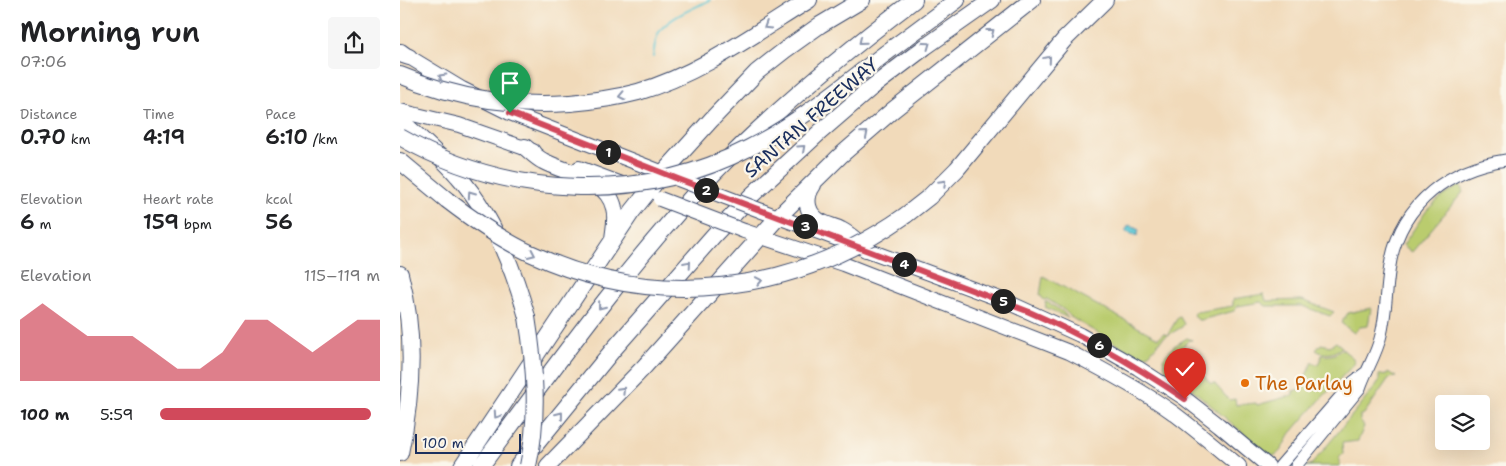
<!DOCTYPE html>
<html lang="en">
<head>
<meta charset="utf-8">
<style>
  :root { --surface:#fff; --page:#f6f6f6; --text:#202124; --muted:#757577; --accent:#d1495b }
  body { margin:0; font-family:"Shantell Sans",sans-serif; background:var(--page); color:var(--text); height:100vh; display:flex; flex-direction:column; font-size:19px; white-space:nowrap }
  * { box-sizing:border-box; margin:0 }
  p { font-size:16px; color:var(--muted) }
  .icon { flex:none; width:28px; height:28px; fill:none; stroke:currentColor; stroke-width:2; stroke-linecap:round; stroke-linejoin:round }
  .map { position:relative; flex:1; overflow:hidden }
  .sheet { display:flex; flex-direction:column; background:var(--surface); width:400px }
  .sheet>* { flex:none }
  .buttons { position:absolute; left:1035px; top:395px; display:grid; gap:10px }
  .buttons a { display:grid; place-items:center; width:55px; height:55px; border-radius:5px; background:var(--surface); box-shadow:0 5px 20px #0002; font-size:25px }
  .scale { position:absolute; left:15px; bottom:12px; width:106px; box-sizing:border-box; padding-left:5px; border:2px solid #1b2f5e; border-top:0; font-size:14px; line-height:18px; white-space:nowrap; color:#1b2f5e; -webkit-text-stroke:4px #fbf7ec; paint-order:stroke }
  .pin { position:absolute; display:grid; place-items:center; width:42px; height:42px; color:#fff; margin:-51px -21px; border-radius:50% 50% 50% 0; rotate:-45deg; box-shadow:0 0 5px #0007 }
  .pin .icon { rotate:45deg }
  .km { position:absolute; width:25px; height:25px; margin:-12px; border-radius:50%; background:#222; color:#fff; font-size:14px; line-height:25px; text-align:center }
  .round { display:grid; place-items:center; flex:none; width:52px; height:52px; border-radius:5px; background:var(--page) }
  .summary { display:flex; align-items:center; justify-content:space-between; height:85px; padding:0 20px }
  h1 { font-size:28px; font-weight:600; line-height:38px }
  .figures { display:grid; grid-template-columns:repeat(3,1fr); gap:8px; height:85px; padding:5px 20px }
  .figures div { display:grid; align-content:center }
  .figures b { font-size:21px; font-weight:600 }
  .figures small { font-size:14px; font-weight:400 }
  .figures p { font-size:14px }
  .chart { height:140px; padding:10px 20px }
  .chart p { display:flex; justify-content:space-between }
  .chart svg { width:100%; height:90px; margin-top:5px; fill:var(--accent); opacity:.7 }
  ul { padding:0 20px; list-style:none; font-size:16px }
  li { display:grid; grid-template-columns:80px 60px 1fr; align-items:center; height:38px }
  li i { height:12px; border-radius:6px; background:var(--accent) }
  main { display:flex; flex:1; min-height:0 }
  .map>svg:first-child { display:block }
  .green { fill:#bacc6e; stroke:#6a7e66 }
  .water { fill:#59c5d2; stroke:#3a7a98 }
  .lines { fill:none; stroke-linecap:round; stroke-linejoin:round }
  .stream { stroke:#59c5d2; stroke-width:2 }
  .minor-casing { stroke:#3b496c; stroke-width:13 }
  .major-casing { stroke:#3b496c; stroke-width:16 }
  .highway-casing { stroke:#3b496c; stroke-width:18 }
  .minor { stroke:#fff; stroke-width:11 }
  .major { stroke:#fff; stroke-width:14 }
  .highway { stroke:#fff; stroke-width:16 }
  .major-bridge-casing { stroke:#3b496c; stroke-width:16; stroke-linecap:butt }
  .highway-bridge-casing { stroke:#3b496c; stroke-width:18; stroke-linecap:butt }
  .major-bridge { stroke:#fff; stroke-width:14 }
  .highway-bridge { stroke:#fff; stroke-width:16 }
  .oneway { stroke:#8d97ae }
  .route-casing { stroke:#fff; stroke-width:10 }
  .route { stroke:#d1495b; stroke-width:6 }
  .food-dot { fill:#e8710a; stroke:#fbf7ec; stroke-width:2 }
  .labels { text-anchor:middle; stroke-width:4.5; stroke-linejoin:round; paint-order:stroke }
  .street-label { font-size:19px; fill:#1b2f5e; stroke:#fbf7ec }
  .food-label { font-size:19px; fill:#c56008; stroke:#fbf7ec; text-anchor:start }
</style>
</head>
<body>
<main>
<section class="sheet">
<div class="summary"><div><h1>Morning run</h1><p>07:06</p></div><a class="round"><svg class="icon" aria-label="share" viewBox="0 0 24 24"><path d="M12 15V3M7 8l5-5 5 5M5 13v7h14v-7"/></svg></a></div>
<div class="figures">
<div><p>Distance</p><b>0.70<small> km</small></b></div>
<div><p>Time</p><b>4:19</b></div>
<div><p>Pace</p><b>6:10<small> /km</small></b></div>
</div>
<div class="figures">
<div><p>Elevation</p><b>6<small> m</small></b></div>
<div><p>Heart rate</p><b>159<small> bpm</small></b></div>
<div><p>kcal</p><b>56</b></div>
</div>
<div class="chart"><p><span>Elevation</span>115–119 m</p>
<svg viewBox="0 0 160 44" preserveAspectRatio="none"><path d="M0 44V14L10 6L20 14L30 22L40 22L50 22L60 30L70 38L80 38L90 30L100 14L110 14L120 22L130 30L140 22L150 14L160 14V44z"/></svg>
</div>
<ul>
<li><b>100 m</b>5:59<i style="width:96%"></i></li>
</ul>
</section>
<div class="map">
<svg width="1106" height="466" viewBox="0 0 1106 466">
  <rect width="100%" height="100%" fill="#fbf7ec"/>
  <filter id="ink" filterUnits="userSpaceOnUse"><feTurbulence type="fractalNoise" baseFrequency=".02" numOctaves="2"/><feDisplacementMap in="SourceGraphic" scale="10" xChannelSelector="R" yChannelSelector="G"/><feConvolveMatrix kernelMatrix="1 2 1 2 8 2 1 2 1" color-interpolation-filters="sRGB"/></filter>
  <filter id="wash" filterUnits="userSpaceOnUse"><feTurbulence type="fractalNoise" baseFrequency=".0096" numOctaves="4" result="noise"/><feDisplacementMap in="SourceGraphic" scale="20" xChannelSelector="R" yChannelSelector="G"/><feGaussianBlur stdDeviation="1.12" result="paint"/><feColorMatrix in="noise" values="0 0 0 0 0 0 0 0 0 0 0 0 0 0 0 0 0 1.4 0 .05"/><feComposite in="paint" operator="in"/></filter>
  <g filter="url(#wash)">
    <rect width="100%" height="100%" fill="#f1daba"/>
    <path class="green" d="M1060,185L1063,192L1012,252L1003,245L1027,210L1040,198Z
      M643,276L758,338L764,333L766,335L768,334L778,317H780L784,324L782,327L763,338L749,354L740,358L672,318L664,310L647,299L644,300L640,295Z
      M864,294L866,301L902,300L934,312L930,316L902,306H866L861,302L838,306L834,311L801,320H798L793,314L796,312L833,306V299Z
      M645,302H647L663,312L668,318L645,307L646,306Z
      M971,308L968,326L960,327L954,333L941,323L948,313Z
      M787,338L792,340H789L780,349L811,384L814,383L829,400L835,399L836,405L856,403L857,405L893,395V391L900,389L912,362L918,365L922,355C931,356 935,355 942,349L953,358L955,363C933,386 911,409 891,433C884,441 883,454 872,456L845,435L793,390L766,371L763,359L774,346Z
      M936,342L942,347C934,354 925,356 916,350L921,344L930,346Z
      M988,372L996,377L989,378L964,414L960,415V421L964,426L958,441L942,443L943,454L939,458L940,466H906L912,464L972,391L979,381V375L987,374Z"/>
    <path class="water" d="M729,225L739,230L737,236L726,232L725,231Z"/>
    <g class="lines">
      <path class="stream" d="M253,57C254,50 255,41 258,34C266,18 295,8 310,0"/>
    </g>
  </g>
  <g filter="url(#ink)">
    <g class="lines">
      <g class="minor-casing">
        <path id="minor" d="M880,466L953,382L965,373
          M896,466L960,388C966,370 977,354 981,335C987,311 986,285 991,260C1003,202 1050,168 1106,160"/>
      </g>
      <g class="major-casing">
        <path id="major" d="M1,51L9,57L62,89L110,113L271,176
          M0,111L59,125L133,151
          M179,168L222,184
          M362,211L605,301L680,335L738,368L783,397L819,425L868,466
          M344,231L443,264L669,352C704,370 740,389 772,412C795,429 817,448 839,466"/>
      </g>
      <g class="highway-casing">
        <path id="highway" d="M486,53L557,0
          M0,54L9,57
          M0,75L18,82
          M170,103C193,101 216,98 238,92C300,74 354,34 409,0
          M0,120C20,138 41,156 58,176C93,215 113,267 127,317
          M125,147C131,152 137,158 143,161C167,174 207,177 214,208C217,218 214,229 213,239
          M0,161L47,200
          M413,185C403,199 407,216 423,223C429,226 436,227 441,230C451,235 458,243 466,249
          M506,215L529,197L557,169L664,40L705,0
          M0,274C16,334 13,393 0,453
          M62,466L231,213L263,173L311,120L357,72L385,50L420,25L462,0
          M81,466C155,366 228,264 314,173C375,110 444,53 514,0
          M118,466L212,351L314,235L352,195L420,132L471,88L525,47L592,0
          M148,466L244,367L379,216L440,156L493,110L632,0"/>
      </g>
      <use href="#minor" class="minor"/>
      <use href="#major" class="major"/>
      <use href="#highway" class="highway"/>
      <g class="major-bridge-casing">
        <path id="major-bridge" d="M278,179L362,211
          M260,199L344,231"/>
      </g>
      <g class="highway-bridge-casing">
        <path id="highway-bridge" d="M18,82C68,100 117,107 170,103
          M0,137C106,198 239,205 349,148C399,123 442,86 486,53
          M47,200C73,220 100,239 130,253C255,312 394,294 506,215
          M127,317C135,367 139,416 128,466"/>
      </g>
      <use href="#major-bridge" class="major-bridge"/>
      <use href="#highway-bridge" class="highway-bridge"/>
    </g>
    <defs><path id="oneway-chevron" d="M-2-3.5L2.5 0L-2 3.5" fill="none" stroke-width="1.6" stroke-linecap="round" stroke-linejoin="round" transform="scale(1.25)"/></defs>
    <g class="oneway">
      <use href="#oneway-chevron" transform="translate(367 26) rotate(148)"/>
      <use href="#oneway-chevron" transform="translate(591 32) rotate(-38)"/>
      <use href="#oneway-chevron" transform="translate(462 41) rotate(141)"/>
      <use href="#oneway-chevron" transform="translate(527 45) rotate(-36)"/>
      <use href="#oneway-chevron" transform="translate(648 59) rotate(-50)"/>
      <use href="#oneway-chevron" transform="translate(42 77) rotate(-149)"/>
      <use href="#oneway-chevron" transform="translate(222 96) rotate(168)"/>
      <use href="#oneway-chevron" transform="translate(465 134) rotate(-41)"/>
      <use href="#oneway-chevron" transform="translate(402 148) rotate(-42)"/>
      <use href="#oneway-chevron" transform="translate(543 183) rotate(-45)"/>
      <use href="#oneway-chevron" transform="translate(71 194) rotate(-125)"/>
      <use href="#oneway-chevron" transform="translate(132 254) rotate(25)"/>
      <use href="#oneway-chevron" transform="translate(288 264) rotate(-49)"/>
      <use href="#oneway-chevron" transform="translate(359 281) rotate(-11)"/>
      <use href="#oneway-chevron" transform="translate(201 306) rotate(129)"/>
      <use href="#oneway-chevron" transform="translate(222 390) rotate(-46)"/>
      <use href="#oneway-chevron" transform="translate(97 415) rotate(124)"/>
      <use href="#oneway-chevron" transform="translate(160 415) rotate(-51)"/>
    </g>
  </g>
  <g class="lines" filter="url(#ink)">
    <g class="route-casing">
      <path id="route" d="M110,113L278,179L627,311C683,335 735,365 785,399"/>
    </g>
    <use href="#route" class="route"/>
  </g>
  <circle class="food-dot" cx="845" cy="383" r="5"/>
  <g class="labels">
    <g class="street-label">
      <text transform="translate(411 117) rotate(-41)" y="7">SANTAN FREEWAY</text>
    </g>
    <g class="food-label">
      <text x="855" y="390">The Parlay</text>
    </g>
  </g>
</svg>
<div class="buttons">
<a><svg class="icon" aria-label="layers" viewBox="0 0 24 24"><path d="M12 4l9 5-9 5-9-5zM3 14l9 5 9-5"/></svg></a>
</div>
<div class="scale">100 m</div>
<div class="pin" style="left:110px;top:113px;background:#1e9e55"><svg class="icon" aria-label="arrive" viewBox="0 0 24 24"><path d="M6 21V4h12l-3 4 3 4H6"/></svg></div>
<div class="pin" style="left:785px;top:399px;background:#d93025"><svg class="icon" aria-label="check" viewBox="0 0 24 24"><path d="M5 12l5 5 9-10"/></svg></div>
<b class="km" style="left:208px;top:152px">1</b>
<b class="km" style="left:306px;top:190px">2</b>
<b class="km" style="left:405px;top:226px">3</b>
<b class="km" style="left:504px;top:264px">4</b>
<b class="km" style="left:603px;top:301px">5</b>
<b class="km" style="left:699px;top:345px">6</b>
</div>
</main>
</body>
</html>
